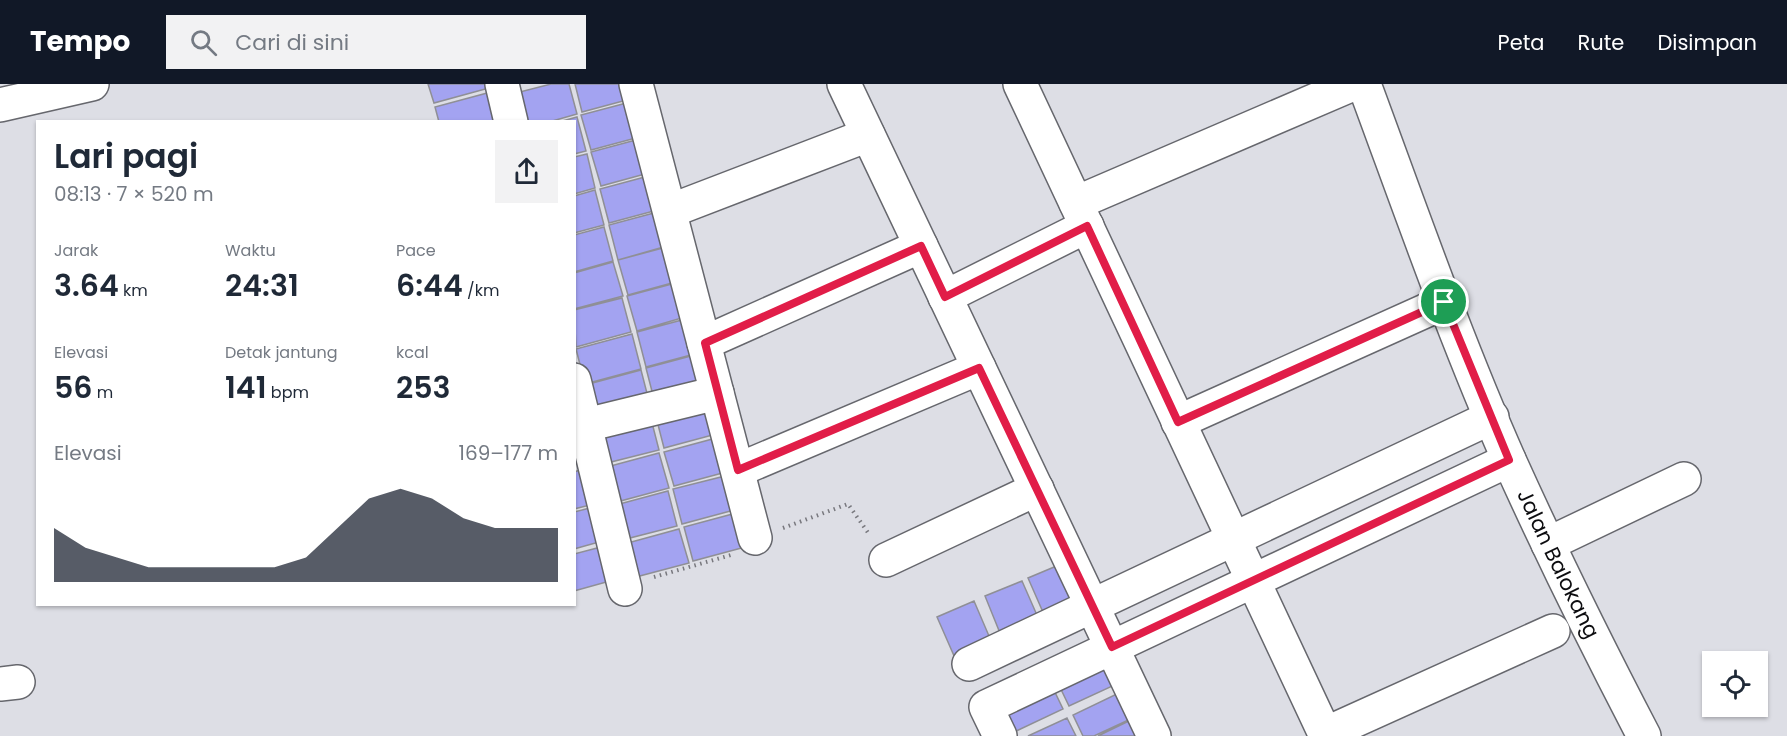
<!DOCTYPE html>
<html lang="id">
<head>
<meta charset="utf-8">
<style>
  :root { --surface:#fff; --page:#f2f2f3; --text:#1f2937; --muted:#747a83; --accent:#111827 }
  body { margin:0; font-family:Poppins,sans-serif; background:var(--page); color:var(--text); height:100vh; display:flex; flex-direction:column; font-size:22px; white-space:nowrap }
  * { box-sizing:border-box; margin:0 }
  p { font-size:20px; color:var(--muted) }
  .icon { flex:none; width:33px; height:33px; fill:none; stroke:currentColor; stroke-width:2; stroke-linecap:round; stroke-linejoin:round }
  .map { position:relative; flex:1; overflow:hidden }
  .panel { position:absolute; left:36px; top:36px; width:540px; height:486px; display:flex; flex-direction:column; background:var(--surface); border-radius:0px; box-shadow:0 2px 4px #0004 }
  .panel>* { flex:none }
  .buttons { position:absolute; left:1702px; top:567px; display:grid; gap:12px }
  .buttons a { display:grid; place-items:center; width:66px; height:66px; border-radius:0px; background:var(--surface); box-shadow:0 2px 4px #0004; font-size:30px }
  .pin { position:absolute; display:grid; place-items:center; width:51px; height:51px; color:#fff; margin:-26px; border:3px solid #fff; border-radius:50%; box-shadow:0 2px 6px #0007 }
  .round { display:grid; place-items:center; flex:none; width:63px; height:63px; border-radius:0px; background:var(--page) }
  .summary { display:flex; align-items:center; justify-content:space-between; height:102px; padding:0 18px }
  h1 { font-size:33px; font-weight:600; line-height:45px }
  .metrics { display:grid; grid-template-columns:repeat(3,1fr); gap:9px; height:102px; padding:6px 18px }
  .metrics div { display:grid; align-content:center }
  .metrics b { font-size:30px; font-weight:600 }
  .metrics small { font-size:16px; font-weight:400 }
  .metrics p { font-size:16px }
  .chart { height:168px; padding:12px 18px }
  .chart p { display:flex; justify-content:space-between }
  .chart svg { width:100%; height:108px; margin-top:6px; fill:var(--accent); opacity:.7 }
  header { display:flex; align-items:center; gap:36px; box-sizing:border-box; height:84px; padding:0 30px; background:var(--accent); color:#fff }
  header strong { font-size:28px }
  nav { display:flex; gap:33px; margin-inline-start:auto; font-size:21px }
  .search { width:420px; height:54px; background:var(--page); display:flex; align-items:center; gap:15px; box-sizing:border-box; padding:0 21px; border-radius:0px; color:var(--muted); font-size:22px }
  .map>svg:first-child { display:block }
  .building { fill:#a3a3f1; stroke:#8f8f96; stroke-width:1.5 }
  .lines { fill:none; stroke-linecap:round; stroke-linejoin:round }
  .minor-casing { stroke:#66676d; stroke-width:36 }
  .path { stroke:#78787e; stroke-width:4; stroke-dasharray:1.5 4.5; stroke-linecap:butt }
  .minor { stroke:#fff; stroke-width:33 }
  .route-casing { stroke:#fff; stroke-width:12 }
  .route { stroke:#e11d48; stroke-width:8 }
  .labels { text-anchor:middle; stroke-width:4.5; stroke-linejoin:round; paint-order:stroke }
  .street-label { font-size:21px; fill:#0c0c0f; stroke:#eaebf2 }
</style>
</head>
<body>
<header>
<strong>Tempo</strong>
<div class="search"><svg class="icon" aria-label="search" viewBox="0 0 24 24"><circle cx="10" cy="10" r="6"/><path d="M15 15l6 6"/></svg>Cari di sini</div>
<nav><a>Peta</a><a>Rute</a><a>Disimpan</a></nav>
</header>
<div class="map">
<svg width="1787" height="652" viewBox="0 0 1787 652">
  <rect width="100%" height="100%" fill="#dddee5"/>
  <path class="building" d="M428,0H488L489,4L434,19Z
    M551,0H569L577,30L549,38H519L512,10Z
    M575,0H635L638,13L582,28Z
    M491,8L499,38H439L435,23Z
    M638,16L647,51L591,66L581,31Z
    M577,33L586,67L574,70V38H559Z
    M647,53L656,87L601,102L591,68Z
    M587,70L595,104L574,110V73Z
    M656,90L665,124L609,139L600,105Z
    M595,106L604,141L574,149V112Z
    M665,126L674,160L618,176L609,141Z
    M604,143L613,177L574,188V151Z
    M674,161L683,196L628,211L618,176Z
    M613,178L623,212L574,225V189Z
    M683,197L692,231L637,247L627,212Z
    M622,214L631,248L576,263L574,226Z
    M693,233L702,268L646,283L637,248Z
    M632,250L641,285L585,300L576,265Z
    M702,269L711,304L655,319L646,284Z
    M641,286L650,321L594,336L585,301Z
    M710,314L720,349L664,364L655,329Z
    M650,331L659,366L603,380L594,346Z
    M720,353L730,387L674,402L664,368Z
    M659,369L669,404L613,419L603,384Z
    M580,386L590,421L574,425V388Z
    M729,391L738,425L682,440L673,405Z
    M668,407L677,442L622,456L612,422Z
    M590,424L599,458L574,465V428Z
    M740,428L749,462L693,477L684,443Z
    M679,445L689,479L632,494L624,460Z
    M601,463L610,497L574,507V470Z
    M1066,478L1084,519L1046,535L1028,494Z
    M1022,497L1040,538L1002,554L985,512Z
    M974,517L992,559L955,574L937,533Z
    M1107,573L1119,599L1069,622L1057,597Z
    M1051,600L1063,625L1010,650L998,624Z
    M1123,607L1135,633L1094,652H1083L1073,631Z
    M1067,634L1076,652H1028Z
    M1135,634L1144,652H1098Z"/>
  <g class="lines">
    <g class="minor-casing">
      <g id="minor">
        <path d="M502,0L511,38"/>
        <path d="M636,0L755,454"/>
        <path d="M844,0L1154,652"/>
        <path d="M1020,0L1326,652"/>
        <path id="s1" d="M1364,0C1411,127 1455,254 1510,378C1552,471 1597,562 1644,652"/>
        <path d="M0,21L92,0"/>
        <path d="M1076,119L1353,0"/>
        <path d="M670,127L868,51"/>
        <path d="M945,213L1087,142"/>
        <path d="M704,259L921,162"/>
        <path d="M574,296L625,505"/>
        <path d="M1178,338L1445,218"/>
        <path d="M586,341L717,309"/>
        <path d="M738,386L979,284"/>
        <path d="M1548,460L1684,395"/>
        <path d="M886,476L1037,405"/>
        <path d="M969,580L1492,333"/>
        <path d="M0,600L18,598"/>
        <path d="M1325,650L1553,547"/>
        <path d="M1000,652L986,623L1509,376"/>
      </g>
    </g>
    <path class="path" d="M783,444L848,420L869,450
      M654,493L731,471"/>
    <use href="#minor" class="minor"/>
  </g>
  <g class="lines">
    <g class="route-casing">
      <path id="route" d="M1087,142L1178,338L1444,218L1509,376L1112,563L979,284L738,386L705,259L921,162L945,213Z"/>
    </g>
    <use href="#route" class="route"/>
  </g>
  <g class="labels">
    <g class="street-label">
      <text dy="7" stroke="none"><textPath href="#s1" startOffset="518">Jalan Balokang</textPath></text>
    </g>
  </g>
</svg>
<div class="buttons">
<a><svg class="icon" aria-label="locate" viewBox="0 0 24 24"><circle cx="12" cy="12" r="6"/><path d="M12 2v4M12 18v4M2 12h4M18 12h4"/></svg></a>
</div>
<div class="pin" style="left:1444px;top:218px;background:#1e9e55"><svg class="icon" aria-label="arrive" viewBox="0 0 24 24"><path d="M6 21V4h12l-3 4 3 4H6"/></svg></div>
<section class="panel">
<div class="summary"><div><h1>Lari pagi</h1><p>08:13 · 7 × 520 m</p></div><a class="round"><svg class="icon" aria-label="share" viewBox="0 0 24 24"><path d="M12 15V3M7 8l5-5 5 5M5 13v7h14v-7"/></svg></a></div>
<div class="metrics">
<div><p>Jarak</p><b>3.64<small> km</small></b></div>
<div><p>Waktu</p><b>24:31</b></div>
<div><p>Pace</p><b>6:44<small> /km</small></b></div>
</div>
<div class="metrics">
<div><p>Elevasi</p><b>56<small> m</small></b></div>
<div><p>Detak jantung</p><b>141<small> bpm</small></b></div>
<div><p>kcal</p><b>253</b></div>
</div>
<div class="chart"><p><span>Elevasi</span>169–177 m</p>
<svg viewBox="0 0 160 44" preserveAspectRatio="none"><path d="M0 44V22L10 30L20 34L30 38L40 38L50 38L60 38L70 38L80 34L90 22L100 10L110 6L120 10L130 18L140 22L150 22L160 22V44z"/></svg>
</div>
</section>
</div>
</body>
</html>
